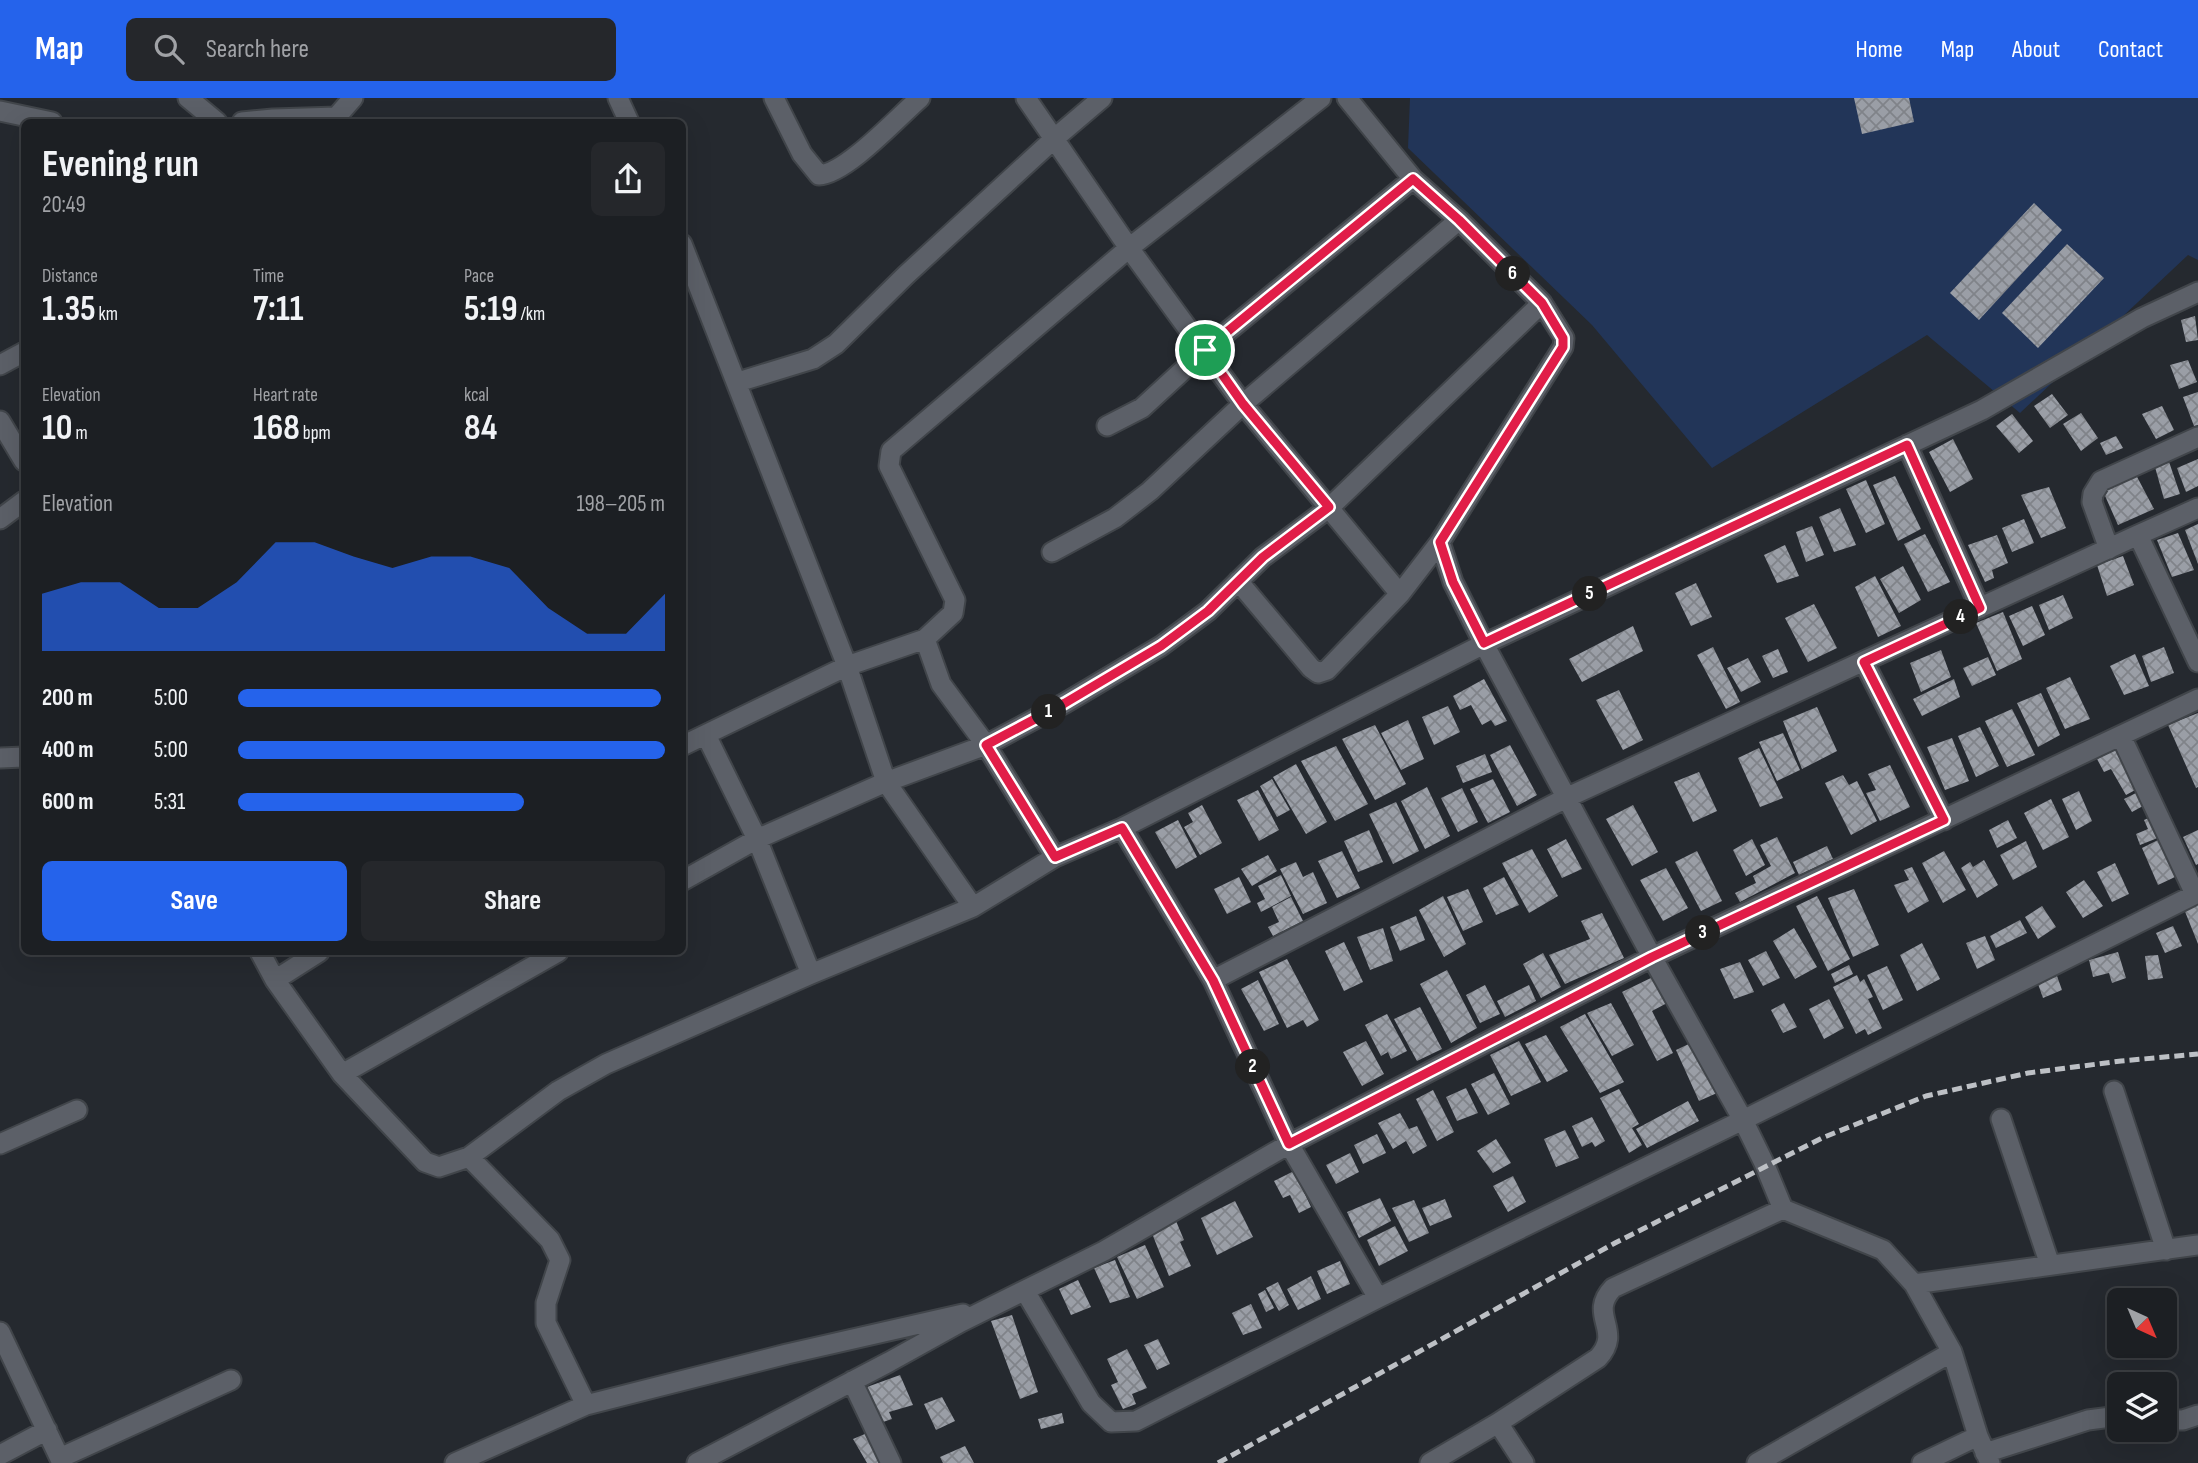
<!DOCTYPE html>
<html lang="en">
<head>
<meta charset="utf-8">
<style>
  :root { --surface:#1c1f23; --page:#25272b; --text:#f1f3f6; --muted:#a0a2a6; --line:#3a3d41; --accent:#2563eb }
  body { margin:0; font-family:"Sofia Sans Condensed",sans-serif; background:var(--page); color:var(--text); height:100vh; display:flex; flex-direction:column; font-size:26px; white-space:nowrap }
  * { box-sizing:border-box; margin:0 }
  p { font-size:23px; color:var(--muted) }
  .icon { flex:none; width:38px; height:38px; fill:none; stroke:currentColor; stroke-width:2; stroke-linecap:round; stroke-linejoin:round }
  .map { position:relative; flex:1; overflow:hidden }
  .drawer { position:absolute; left:21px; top:21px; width:665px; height:836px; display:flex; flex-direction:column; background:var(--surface); border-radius:10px; box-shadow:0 7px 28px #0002,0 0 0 2px var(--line) }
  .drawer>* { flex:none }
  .needle { width:46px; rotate:136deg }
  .fabs { position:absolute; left:2107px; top:1190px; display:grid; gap:14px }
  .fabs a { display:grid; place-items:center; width:70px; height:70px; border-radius:10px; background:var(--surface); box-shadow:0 7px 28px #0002,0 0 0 2px var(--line); font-size:35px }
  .pin { position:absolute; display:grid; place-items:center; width:60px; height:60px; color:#fff; margin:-30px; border:4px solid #fff; border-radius:50%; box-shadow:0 2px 7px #0007 }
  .km { position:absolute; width:35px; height:35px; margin:-18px; border-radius:50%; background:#222; color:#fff; font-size:19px; line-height:35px; text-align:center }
  .round { display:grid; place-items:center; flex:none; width:74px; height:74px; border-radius:10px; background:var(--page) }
  .headline { display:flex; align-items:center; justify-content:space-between; height:119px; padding:0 21px }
  h1 { font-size:38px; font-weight:700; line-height:52px }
  .metrics { display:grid; grid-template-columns:repeat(3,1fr); gap:10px; height:119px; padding:7px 21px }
  .metrics div { display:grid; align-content:center }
  .metrics b { font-size:35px; font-weight:700 }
  .metrics small { font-size:19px; font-weight:400 }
  .metrics p { font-size:19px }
  .chart { height:196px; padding:14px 21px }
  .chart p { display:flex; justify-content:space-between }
  .chart svg { width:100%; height:126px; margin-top:7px; fill:var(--accent); opacity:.7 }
  .cta { display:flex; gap:14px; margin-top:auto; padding:14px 21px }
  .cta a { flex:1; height:80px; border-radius:10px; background:var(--accent); color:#fff; font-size:28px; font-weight:700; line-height:80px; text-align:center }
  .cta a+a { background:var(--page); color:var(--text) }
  ul { padding:0 21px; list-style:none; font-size:23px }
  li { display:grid; grid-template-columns:112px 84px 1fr; align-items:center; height:52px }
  li i { height:18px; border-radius:9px; background:var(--accent) }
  header { display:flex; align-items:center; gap:42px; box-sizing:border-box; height:98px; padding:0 35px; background:var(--accent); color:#fff }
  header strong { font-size:33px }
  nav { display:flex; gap:38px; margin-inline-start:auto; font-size:24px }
  .search { width:490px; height:63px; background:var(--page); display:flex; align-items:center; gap:18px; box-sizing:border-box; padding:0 24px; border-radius:10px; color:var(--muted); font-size:26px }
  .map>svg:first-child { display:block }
  .green { fill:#223558 }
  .building { fill:url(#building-cross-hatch) }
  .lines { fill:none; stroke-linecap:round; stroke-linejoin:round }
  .minor-casing { stroke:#41454a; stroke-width:23 }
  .minor { stroke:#5c6068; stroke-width:19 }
  .rail { stroke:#bdc0c5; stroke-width:5; stroke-dasharray:10 5; stroke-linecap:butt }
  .route-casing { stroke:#fff; stroke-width:14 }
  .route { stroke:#e11d48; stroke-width:9 }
</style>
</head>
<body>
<header>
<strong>Map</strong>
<div class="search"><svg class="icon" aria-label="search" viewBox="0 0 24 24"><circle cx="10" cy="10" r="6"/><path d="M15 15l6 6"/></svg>Search here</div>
<nav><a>Home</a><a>Map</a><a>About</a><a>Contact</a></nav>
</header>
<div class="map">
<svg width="2198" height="1365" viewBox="0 0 2198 1365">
  <defs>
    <pattern id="building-cross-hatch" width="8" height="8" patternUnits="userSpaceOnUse" patternTransform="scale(1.75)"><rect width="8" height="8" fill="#9a9ea6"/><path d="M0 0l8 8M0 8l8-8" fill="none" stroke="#808389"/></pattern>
  </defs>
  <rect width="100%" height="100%" fill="#25292f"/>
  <path class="green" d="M1410,0H2198V162L2188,157L2020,315L1927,237L1712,370L1592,227L1408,50Z"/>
  <path class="building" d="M1854,0H1909L1914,24L1862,36Z
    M2034,105L2062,132L1979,222L1950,195Z
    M2067,146L2104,180L2038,250L2002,215Z
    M2195,218L2198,242L2186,244L2181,222Z
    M2188,262L2197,284L2179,291L2170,267Z
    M2198,294V327L2194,328L2183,299Z
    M2052,296L2068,317L2050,330L2034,308Z
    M2162,308L2174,332L2156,341L2142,316Z
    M2081,315L2098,340L2081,353L2063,326Z
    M2012,316L2033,343L2019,355L1996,328Z
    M2116,338L2123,350L2106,357L2100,345Z
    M1953,341L1973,381L1950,394L1929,354Z
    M2167,358L2180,396L2164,401L2153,362Z
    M2198,361V388L2186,394L2177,370Z
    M2135,375L2154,411L2118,427L2102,391Z
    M1895,378L1921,431L1898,443L1873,387Z
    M1866,382L1885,426L1866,435L1846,391Z
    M2049,389L2066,430L2041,440L2021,397Z
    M1840,410L1856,447L1834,454L1819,419Z
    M2024,421L2034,445L2012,454L2002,430Z
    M2198,426V466L2185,432Z
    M1812,428L1824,457L1806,464L1796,434Z
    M2178,435L2194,472L2172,479L2157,442Z
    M1925,436L1950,484L1928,494L1904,446Z
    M1997,437L2008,465L1992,472L1994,480L1985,484L1968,447Z
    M1785,447L1799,478L1777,485L1764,457Z
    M2123,458L2134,487L2107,498L2097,467Z
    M1903,468L1921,502L1899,515L1880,481Z
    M1875,478L1901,528L1878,539L1855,489Z
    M1696,485L1712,519L1691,528L1675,495Z
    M2063,497L2073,520L2049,532L2039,507Z
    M1814,506L1837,550L1808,564L1785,520Z
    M2032,508L2045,537L2023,548L2009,518Z
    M2003,514L2022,561L1997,573L1976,525Z
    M1633,528L1643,553L1582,584L1569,561Z
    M1713,549L1740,604L1726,611L1697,557Z
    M2164,549L2174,575L2151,584L2142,558Z
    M1778,551L1788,574L1773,580L1762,558Z
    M1941,552L1951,579L1921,594L1910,565Z
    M2135,556L2149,588L2124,597L2110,568Z
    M1988,559L1996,577L1972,588L1963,570Z
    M1748,560L1761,584L1741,594L1727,570Z
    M2070,579L2090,621L2065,631L2046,590Z
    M1484,581L1507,623L1495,628L1491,622L1482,627L1471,607L1460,612L1453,598Z
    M1954,581L1960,599L1922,618L1913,601Z
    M1619,592L1643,642L1623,652L1596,602Z
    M2041,595L2060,637L2038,649L2017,605Z
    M1448,608L1460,634L1434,647L1422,619Z
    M1817,609L1837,653L1802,671L1783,623Z
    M2012,611L2035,657L2007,669L1985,623Z
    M2198,615V689L2196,690L2168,627Z
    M1408,622L1424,661L1401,672L1381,635Z
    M1375,627L1406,686L1375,702L1342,641Z
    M1980,629L1999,668L1976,679L1958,638Z
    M1783,635L1800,672L1777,683L1759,644Z
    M1952,640L1969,683L1945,692L1927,649Z
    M2128,645L2148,685L2126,697L2111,671L2104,674L2097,661Z
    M1510,647L1537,697L1517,708L1490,657Z
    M1336,648L1368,706L1335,723L1301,663Z
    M1759,650L1783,700L1760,709L1738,660Z
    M1485,656L1492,674L1463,685L1456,668Z
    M1296,666L1327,724L1306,736L1273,679Z
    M1890,667L1910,709L1880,723L1866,695L1876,692L1868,676Z
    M1699,674L1717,713L1693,724L1674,684Z
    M1843,677L1849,687L1857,683L1877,723L1851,737L1825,685Z
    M1272,681L1290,712L1277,719L1260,688Z
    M1493,681L1510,714L1488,725L1470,691Z
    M1427,689L1450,738L1425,751L1401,703Z
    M1462,690L1478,724L1458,734L1441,700Z
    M2146,690L2152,703L2132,714L2124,701Z
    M1258,692L1279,732L1259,743L1237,702Z
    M2079,693L2092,723L2076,732L2062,701Z
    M2051,701L2069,739L2043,752L2024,715Z
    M1396,704L1419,753L1393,766L1369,716Z
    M1202,707L1222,745L1200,757L1184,729L1193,724L1188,715Z
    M1633,707L1658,754L1632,768L1606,721Z
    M2162,714L2170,735L2140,747L2136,736L2148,731L2144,722Z
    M1178,722L1197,759L1176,771L1155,734Z
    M2008,722L2017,740L1997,750L1989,732Z
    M1369,732L1383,764L1358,774L1344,743Z
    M2198,732V766L2196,767L2183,739Z
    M1777,739L1795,775L1740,804L1735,795L1756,785L1753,778L1771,768L1760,747Z
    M2162,740L2190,772L2158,787L2142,750Z
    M1566,741L1582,771L1562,780L1547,751Z
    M1752,741L1765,767L1746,778L1733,752Z
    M2026,743L2037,769L2013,782L2000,757Z
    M1827,748L1833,761L1799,777L1793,764Z
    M1532,751L1558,798L1529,815L1502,765Z
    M1342,753L1360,790L1337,800L1318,763Z
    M1697,753L1722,803L1701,813L1675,764Z
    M1944,753L1966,792L1943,805L1922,765Z
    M1268,757L1277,773L1252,788L1241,771Z
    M1984,762L1998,787L1977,800L1961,770L1970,764L1973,769Z
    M1296,764L1303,779L1313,774L1327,805L1303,816L1280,771Z
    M2115,765L2129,796L2112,804L2097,774Z
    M1912,769L1929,803L1908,815L1894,787L1909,782L1904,772Z
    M1666,770L1688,810L1663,823L1640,782Z
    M1281,777L1291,798L1261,814L1257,805L1265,801L1258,788Z
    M1239,779L1251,804L1227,816L1214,791Z
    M1504,779L1519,807L1496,817L1483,790Z
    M2084,782L2103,808L2083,820L2066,794Z
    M1468,791L1483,824L1463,833L1447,799Z
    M1854,791L1879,847L1853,859L1828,800Z
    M1443,798L1466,846L1444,859L1419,812Z
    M1817,798L1850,861L1828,873L1796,808Z
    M1291,799L1303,823L1273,838L1268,829L1279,824L1272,809Z
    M2198,805V846L2184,811Z
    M2042,808L2056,829L2038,841L2025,819Z
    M1602,815L1624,860L1565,886L1549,857L1590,841L1581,823Z
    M1416,818L1425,842L1400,853L1390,829Z
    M2020,822L2027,835L1996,850L1990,838Z
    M2173,828L2182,848L2165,855L2156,835Z
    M1383,830L1393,863L1370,872L1357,839Z
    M1794,830L1817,869L1795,881L1773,843Z
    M1985,838L1995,862L1977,871L1966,845Z
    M1344,844L1363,884L1344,893L1325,853Z
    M1922,845L1940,881L1917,893L1900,857Z
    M1766,853L1780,880L1763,888L1748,862Z
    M2118,854L2126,880L2112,885L2109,875L2093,879L2089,862Z
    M1543,855L1561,889L1541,900L1523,866Z
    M2158,857L2163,880L2148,882L2145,858Z
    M1287,861L1319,922L1307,929L1303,922L1287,930L1259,874Z
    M1740,864L1754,894L1734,901L1720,871Z
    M1849,867L1853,876L1835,885L1831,876Z
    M1887,868L1903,902L1883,912L1867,877Z
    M1447,872L1477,930L1451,945L1420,886Z
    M1857,877L1860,884L1864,881L1873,899L1868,901L1882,930L1868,937L1865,931L1856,936L1833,889Z
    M1655,878L1669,904L1652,913L1673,955L1657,963L1622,894Z
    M2057,878L2062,892L2043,900L2038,886Z
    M1258,882L1279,926L1264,933L1241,891Z
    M1485,887L1500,916L1480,925L1466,897Z
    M1529,887L1536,903L1505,919L1497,903Z
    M1829,901L1844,930L1824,941L1809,911Z
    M1611,905L1634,947L1612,958L1587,915Z
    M1784,905L1797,929L1783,935L1771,912Z
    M1420,909L1442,951L1417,963L1394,921Z
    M1387,916L1407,953L1391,961L1388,954L1381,958L1365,927Z
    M1585,916L1624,984L1600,995L1560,929Z
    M1546,937L1568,973L1547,984L1525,946Z
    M1366,943L1384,976L1362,988L1343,954Z
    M1519,943L1541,984L1511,998L1490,957Z
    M1693,944L1717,995L1699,1003L1676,952Z
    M1494,975L1510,1006L1488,1017L1471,986Z
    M1466,990L1478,1015L1457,1023L1446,999Z
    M1619,991L1639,1026L1632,1030L1642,1047L1629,1055L1600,1000Z
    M1433,992L1454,1034L1437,1043L1416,1001Z
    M1688,1003L1699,1023L1647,1050L1636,1031Z
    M1400,1015L1409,1031L1417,1028L1427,1048L1413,1056L1406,1043L1393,1051L1378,1025Z
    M1592,1019L1605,1043L1595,1049L1592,1044L1582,1049L1572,1028Z
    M1565,1032L1579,1060L1556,1069L1544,1041Z
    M1377,1036L1386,1055L1363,1066L1354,1047Z
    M1496,1041L1511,1065L1493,1075L1477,1053Z
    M1350,1055L1359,1074L1336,1086L1326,1067Z
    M1294,1073L1311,1109L1299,1115L1290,1097L1283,1100L1274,1083Z
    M1513,1078L1526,1104L1508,1114L1493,1088Z
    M1380,1100L1391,1123L1359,1140L1347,1114Z
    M1445,1101L1452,1119L1430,1128L1422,1110Z
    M1414,1102L1429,1135L1409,1144L1392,1110Z
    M1235,1103L1253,1139L1217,1157L1201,1120Z
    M1176,1123L1184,1142L1180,1144L1191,1168L1169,1178L1151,1133Z
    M1395,1128L1408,1153L1379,1168L1367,1142Z
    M1145,1147L1164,1189L1137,1201L1117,1159Z
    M1115,1162L1130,1199L1110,1205L1094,1170Z
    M1340,1163L1350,1186L1327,1196L1317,1173Z
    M1311,1178L1321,1201L1298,1212L1287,1191Z
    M1078,1182L1091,1209L1071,1217L1059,1191Z
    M1278,1184L1289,1207L1279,1213L1266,1190Z
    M1265,1192L1274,1210L1266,1214L1258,1196Z
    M1251,1206L1262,1230L1243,1237L1232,1215Z
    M1012,1217L1038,1294L1020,1301L991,1223Z
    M1158,1241L1170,1266L1157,1272L1144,1247Z
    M1127,1251L1147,1290L1132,1296L1136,1306L1123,1311L1111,1287L1118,1284L1107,1261Z
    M900,1277L913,1307L889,1314L892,1321L880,1325L867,1289Z
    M942,1299L955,1323L936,1332L924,1306Z
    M1062,1315L1064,1325L1041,1331L1038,1321Z
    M872,1333L883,1365H867L853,1341Z
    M965,1348L974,1365H943L940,1359Z"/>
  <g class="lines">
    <g class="minor-casing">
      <path id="minor" d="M188,0L217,24
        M618,0L629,24
        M774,0L802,56L819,77C846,76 898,19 920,0
        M1026,0L1129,150L1243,306L1400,496L1440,444L1453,484L1484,546L1652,859L1743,1022L1764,1065L1783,1111L1883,1152L1914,1186L1952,1254L1978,1338L1990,1365
        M0,13L52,24
        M242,24L273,21L337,19
        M332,24L353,0
        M682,146L847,568L886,684L973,809
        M0,267L24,254
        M738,284L813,261L836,246L906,177L1055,40L1102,0
        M0,323L24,363
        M1107,328L1142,310L1205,252L1413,81
        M1907,347L1980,510
        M0,421L24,403
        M2138,437L2198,410
        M1440,444L1563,249L1564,240L1542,205
        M2109,451L2092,404L2093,396L2101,383L2198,339
        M1052,454L1115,420L1150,393L1243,306L1459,122
        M1238,483L1311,570L1318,575L1327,572L1400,496
        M1864,564L1944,722
        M706,637L757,741L811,876
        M2121,638L2195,796
        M682,648L847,568L925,541
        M0,660L24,659
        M1122,730L1213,882L1289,1046L1378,1200
        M1055,759L986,647L941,586L925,541L953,515L955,502L889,368L891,353L1129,150L1321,0
        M682,783L757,741L886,684L986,647L1065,605L1161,548L1208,513L1263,459L1330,409L1542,205L1459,122L1413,81L1347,0
        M260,854L275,882L342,976L425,1064L439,1069L469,1059L558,993L606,966L811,876L973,809L1055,759L1122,730L1484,546L1982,312L2142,220L2198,194
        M275,882L319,854
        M1213,882L1568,699L2138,437L2198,564
        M342,976L558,854
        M2114,993L2166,1152
        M2001,1021L2050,1167
        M0,1046L77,1012
        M469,1059L550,1142L560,1162L546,1205V1225L586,1307
        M1914,1186L2198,1147
        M1025,1193L1091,1305L1111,1324L1136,1323L1378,1200L1743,1022L2198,795
        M0,1234L62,1365
        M852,1283L891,1365
        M2165,1322H2183L2198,1317
        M1985,1355L2088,1322L2119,1318
        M0,1357L47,1332
        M60,1360L231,1282
        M455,1365L586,1307L787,1256L963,1216
        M697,1365L889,1264L961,1224L1104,1153L1289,1046L1652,859L2198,601
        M1430,1365L1498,1325
        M1524,1365L1498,1325L1598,1260C1624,1232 1587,1217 1613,1190L1783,1111
        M1757,1365L1952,1254
        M1922,1365L1978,1338"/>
    </g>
    <use href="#minor" class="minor"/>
    <path class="rail" d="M1218,1365L1615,1145L1822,1040L1926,998L2028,975L2121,963L2198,956"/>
  </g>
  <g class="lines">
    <g class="route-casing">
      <path id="route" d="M1413,81L1459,122L1542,205L1563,240V249L1440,444L1453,484L1484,545L1907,347L1980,510L1864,564L1944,722L1652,859L1289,1046L1213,882L1122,730L1055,759L986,647L1065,605L1161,548L1208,513L1263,459L1329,409L1243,306L1205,252Z"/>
    </g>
    <use href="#route" class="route"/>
  </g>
</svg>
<div class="fabs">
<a><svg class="needle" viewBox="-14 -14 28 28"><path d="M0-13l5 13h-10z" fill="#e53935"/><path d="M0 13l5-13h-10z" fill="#a0a2a6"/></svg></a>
<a><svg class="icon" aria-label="layers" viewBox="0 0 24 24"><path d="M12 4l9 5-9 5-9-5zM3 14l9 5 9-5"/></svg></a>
</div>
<div class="pin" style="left:1205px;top:252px;background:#1e9e55"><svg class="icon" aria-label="arrive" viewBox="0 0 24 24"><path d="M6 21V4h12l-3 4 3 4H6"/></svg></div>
<b class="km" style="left:1049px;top:614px">1</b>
<b class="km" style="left:1253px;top:969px">2</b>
<b class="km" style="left:1703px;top:835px">3</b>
<b class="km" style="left:1961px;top:519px">4</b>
<b class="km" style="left:1590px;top:496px">5</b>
<b class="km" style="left:1513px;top:176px">6</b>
<section class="drawer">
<div class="headline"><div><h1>Evening run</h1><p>20:49</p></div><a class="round"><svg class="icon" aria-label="share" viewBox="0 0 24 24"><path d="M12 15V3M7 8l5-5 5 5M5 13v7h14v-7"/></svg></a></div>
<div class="metrics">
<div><p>Distance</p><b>1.35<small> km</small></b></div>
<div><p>Time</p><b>7:11</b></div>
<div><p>Pace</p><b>5:19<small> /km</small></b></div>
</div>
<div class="metrics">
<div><p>Elevation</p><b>10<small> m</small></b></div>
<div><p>Heart rate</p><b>168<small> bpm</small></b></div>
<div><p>kcal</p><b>84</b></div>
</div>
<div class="chart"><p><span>Elevation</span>198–205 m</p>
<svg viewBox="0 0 160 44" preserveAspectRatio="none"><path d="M0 44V24L10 20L20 20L30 29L40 29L50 20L60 6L70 6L80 11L90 15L100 11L110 11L120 15L130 29L140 38L150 38L160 24V44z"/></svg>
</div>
<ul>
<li><b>200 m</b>5:00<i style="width:99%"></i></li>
<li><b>400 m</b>5:00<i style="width:100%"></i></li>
<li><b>600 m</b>5:31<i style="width:67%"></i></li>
</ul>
<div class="cta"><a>Save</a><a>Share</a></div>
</section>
</div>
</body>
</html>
